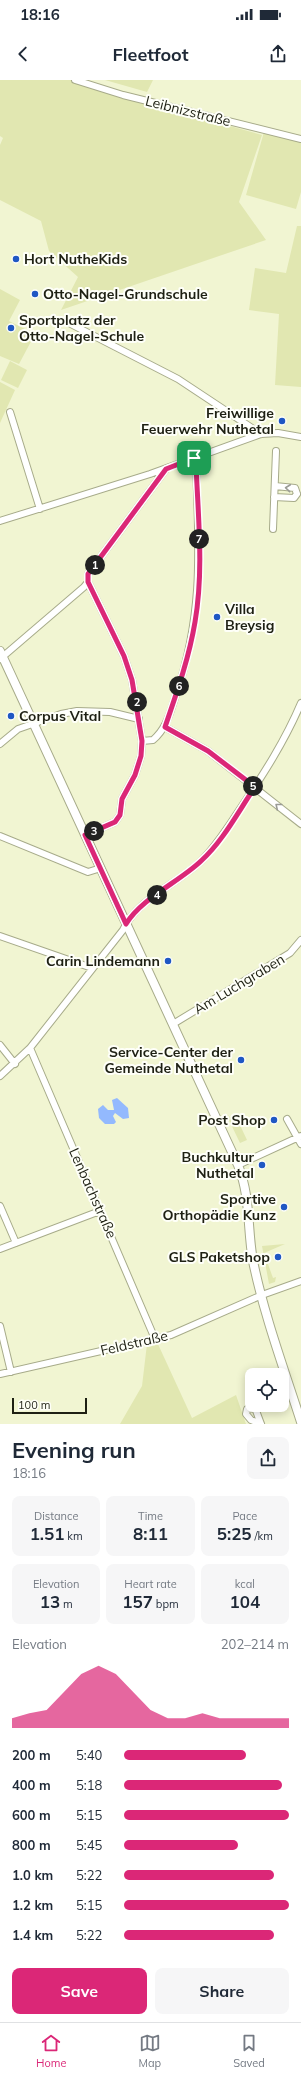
<!DOCTYPE html>
<html lang="en">
<head>
<meta charset="utf-8">
<style>
  :root { --surface:#fff; --page:#f6f6f7; --text:#1f2937; --muted:#747a83; --line:#e0e1e3; --accent:#db2777 }
  body { margin:0; font-family:Mulish,sans-serif; background:var(--page); color:var(--text); height:100vh; display:flex; flex-direction:column; font-size:15px; white-space:nowrap }
  * { box-sizing:border-box; margin:0 }
  p { font-size:13px; color:var(--muted) }
  .icon { flex:none; width:22px; height:22px; fill:none; stroke:currentColor; stroke-width:2; stroke-linecap:round; stroke-linejoin:round }
  .map { position:relative; height:1344px; overflow:hidden }
  .sheet { display:flex; flex-direction:column; background:var(--surface); flex:1 }
  .sheet>* { flex:none }
  .tools { position:absolute; left:245px; top:1288px; display:grid; gap:8px }
  .tools a { display:grid; place-items:center; width:44px; height:44px; border-radius:8px; background:var(--surface); box-shadow:0 2px 10px #0003; font-size:20px }
  .scale { position:absolute; left:12px; bottom:10px; width:75px; box-sizing:border-box; padding-left:4px; border:2px solid #1e2013; border-top:0; font-size:11px; line-height:14px; white-space:nowrap; color:#1e2013; -webkit-text-stroke:3px #fefff8; paint-order:stroke }
  .pin { position:absolute; display:grid; place-items:center; width:34px; height:34px; color:#fff; margin:-17px; border-radius:8px; box-shadow:0 2px 6px #0006 }
  .km { position:absolute; width:20px; height:20px; margin:-10px; border-radius:50%; background:#222; color:#fff; font-size:11px; line-height:20px; text-align:center }
  .round { display:grid; place-items:center; flex:none; width:42px; height:42px; border-radius:8px; background:var(--page) }
  .summary { display:flex; align-items:center; justify-content:space-between; height:68px; padding:0 12px }
  h1 { font-size:22px; font-weight:700; line-height:30px }
  .metrics { display:grid; grid-template-columns:repeat(3,1fr); gap:6px; height:68px; padding:4px 12px }
  .metrics div { display:grid; align-content:center; border-radius:8px; background:var(--page); text-align:center }
  .metrics b { font-size:17px; font-weight:700 }
  .metrics small { font-size:11px; font-weight:400 }
  .metrics p { font-size:11px }
  .chart { height:112px; padding:8px 12px }
  .chart p { display:flex; justify-content:space-between }
  .chart svg { width:100%; height:72px; margin-top:4px; fill:var(--accent); opacity:.7 }
  .primary-button { display:flex; gap:8px; margin-top:auto; padding:8px 12px }
  .primary-button a { flex:1; height:46px; border-radius:8px; background:var(--accent); color:#fff; font-size:16px; font-weight:700; line-height:46px; text-align:center }
  .primary-button a+a { background:var(--page); color:var(--text) }
  ul { padding:0 12px; list-style:none; font-size:13px }
  li { display:grid; grid-template-columns:64px 48px 1fr; align-items:center; height:30px }
  li i { height:10px; border-radius:5px; background:var(--accent) }
  .status { display:flex; justify-content:space-between; align-items:center; height:28px; padding:0 20px; background:var(--surface); direction:ltr }
  .status svg { height:11px; fill:currentColor }
  header { display:flex; justify-content:space-between; align-items:center; height:52px; padding:0 12px; background:var(--surface); font-size:18px; font-weight:700 }
  .menu { display:flex; justify-content:space-around; align-items:center; height:56px; border-top:1px solid var(--line); background:var(--surface); font-size:11px; color:var(--muted) }
  .menu a { display:grid; justify-items:center; gap:2px }
  .menu .on { color:var(--accent) }
  .map>svg:first-child { display:block }
  .green { fill:#e1e7b1 }
  .water { fill:#93b9fe }
  .lines { fill:none; stroke-linecap:round; stroke-linejoin:round }
  .minor-casing { stroke:#a7ab8a; stroke-width:8 }
  .major-casing { stroke:#a7ab8a; stroke-width:10 }
  .minor { stroke:#fff; stroke-width:6 }
  .major { stroke:#fff; stroke-width:8 }
  .oneway { stroke:#9a9b95 }
  .route-casing { stroke:#fff; stroke-width:8 }
  .route { stroke:#db2777; stroke-width:5 }
  .poi-dot { fill:#1f57c4; stroke:#fefff8; stroke-width:1.5 }
  .labels { text-anchor:middle; stroke-width:4; stroke-linejoin:round; paint-order:stroke }
  .street-label { font-size:14px; fill:#1e2013; stroke:#fefff8 }
  .poi-label { font-size:14px; font-weight:bold; fill:#1e2013; stroke:#fefff8; text-anchor:end }
</style>
</head>
<body>
<div class="status"><b>18:16</b><svg viewBox="0 0 49 12"><path d="M0 12V9h3v3zM5 12V6h3v6zM10 12V3h3v9zM15 12V0h3v12zM26 1h20v11H26zM47 4h2v5h-2z"/></svg></div>
<header><svg class="icon" aria-label="back" viewBox="0 0 24 24"><path d="M15 5l-7 7 7 7"/></svg>Fleetfoot<svg class="icon" aria-label="share" viewBox="0 0 24 24"><path d="M12 15V3M7 8l5-5 5 5M5 13v7h14v-7"/></svg></header>
<div class="map">
<svg width="301" height="1344" viewBox="0 0 301 1344">
  <rect width="100%" height="100%" fill="#f1f5d2"/>
  <path class="green" d="M0,0H71L122,16L262,55L239,122L266,160L61,230L78,197L49,171L41,141L0,120V65L3,58L0,56Z
    M105,0H153L147,12Z
    M264,52L301,62V112L296,129L246,115Z
    M297,146H301V307L275,305L279,234L249,230L255,188L286,193Z
    M0,209L20,220L9,241L35,254L19,284L0,276Z
    M10,281L27,290L18,308L1,300Z
    M0,302L15,310L0,343Z
    M226,1034L239,1043L247,1060L240,1063Z
    M285,1164L264,1173L273,1198L276,1197L275,1202L269,1204L262,1166Z
    M157,1262L192,1338L236,1315L246,1344H120L142,1306L147,1264Z"/>
  <path class="water" d="M117,1018L128,1028L129,1038L123,1039L115,1033L113,1036L116,1042L114,1044H105L99,1038L98,1029L103,1025L108,1030H114L112,1020Z"/>
  <g class="lines">
    <g class="minor-casing">
      <path id="minor" d="M75,0L123,15L301,59
        M67,242L178,299L261,354
        M10,332L40,429
        M275,406L295,408L297,414
        M274,417L294,418L297,414
        M0,441L150,394L261,354L278,353L301,357
        M273,449L276,371
        M0,579L84,507L88,502V494L166,389
        M165,647L208,671L301,744
        M142,661L153,660C167,648 170,632 176,615C204,533 199,468 196,384L194,378
        M0,664L18,649L61,634L77,631L110,632L139,639
        M85,755L115,742L120,735L122,719L135,695L141,676L142,661L132,600L124,576L88,502
        M0,756L88,792L101,788
        M0,856L92,888
        M173,944L290,873L301,860
        M0,965L15,984
        M30,968L155,1259
        M0,996L30,968L123,850C138,818 178,804 202,780C217,765 228,747 240,729C263,695 285,661 301,623
        M287,1039L301,1064
        M238,1085L301,1056
        M0,1126L16,1163
        M0,1169L100,1131
        M0,1246L11,1292
        M0,1294L171,1255L262,1215L301,1201
        M261,1344L251,1340L246,1334L247,1329L255,1328L261,1344"/>
    </g>
    <g class="major-casing">
      <path id="major" d="M0,571L238,1085C251,1118 247,1148 253,1181C264,1235 284,1289 301,1342"/>
    </g>
    <use href="#minor" class="minor"/>
    <use href="#major" class="major"/>
  </g>
  <defs><path id="oneway-chevron" d="M-2-3.5L2.5 0L-2 3.5" fill="none" stroke-width="1.6" stroke-linecap="round" stroke-linejoin="round"/></defs>
  <g class="oneway">
    <use href="#oneway-chevron" transform="translate(288 408) rotate(-174)"/>
    <use href="#oneway-chevron" transform="translate(278 726) rotate(-141)"/>
  </g>
  <g class="lines">
    <g class="route-casing">
      <path id="route" d="M194,378L196,384C198,436 204,490 195,542C189,578 177,612 165,647L208,671L255,707C238,732 223,761 201,781C179,802 142,818 126,844L85,755L115,742L120,735L122,719L135,695L141,676L142,661L132,600L124,576L88,502V494L166,389Z"/>
    </g>
    <use href="#route" class="route"/>
  </g>
  <g class="poi-dot">
    <circle cx="16" cy="179" r="4"/>
    <circle cx="35" cy="214" r="4"/>
    <circle cx="11" cy="248" r="4"/>
    <circle cx="282" cy="341" r="4"/>
    <circle cx="217" cy="537" r="4"/>
    <circle cx="11" cy="636" r="4"/>
    <circle cx="168" cy="881" r="4"/>
    <circle cx="241" cy="980" r="4"/>
    <circle cx="274" cy="1040" r="4"/>
    <circle cx="262" cy="1085" r="4"/>
    <circle cx="284" cy="1127" r="4"/>
    <circle cx="278" cy="1177" r="4"/>
  </g>
  <g class="labels">
    <g class="street-label">
      <text transform="translate(188 31) rotate(14)" y="5">Leibnizstraße</text>
      <text transform="translate(239 904) rotate(-31)" y="5">Am Luchgraben</text>
      <text transform="translate(93 1113) rotate(66)" y="5">Lenbachstraße</text>
      <text transform="translate(134 1263) rotate(-13)" y="5">Feldstraße</text>
    </g>
    <g class="poi-label">
      <text x="24" y="184" text-anchor="start">Hort NutheKids</text>
      <text x="43" y="219" text-anchor="start">Otto-Nagel-Grundschule</text>
      <text x="19" y="245" text-anchor="start">Sportplatz der<tspan x="19" dy="16">Otto-Nagel-Schule</tspan></text>
      <text x="274" y="338">Freiwillige<tspan x="274" dy="16">Feuerwehr Nuthetal</tspan></text>
      <text x="225" y="534" text-anchor="start">Villa<tspan x="225" dy="16">Breysig</tspan></text>
      <text x="19" y="641" text-anchor="start">Corpus Vital</text>
      <text x="160" y="886">Carin Lindemann</text>
      <text x="233" y="977">Service-Center der<tspan x="233" dy="16">Gemeinde Nuthetal</tspan></text>
      <text x="266" y="1045">Post Shop</text>
      <text x="254" y="1082">Buchkultur<tspan x="254" dy="16">Nuthetal</tspan></text>
      <text x="276" y="1124">Sportive<tspan x="276" dy="16">Orthopädie Kunz</tspan></text>
      <text x="270" y="1182">GLS Paketshop</text>
    </g>
  </g>
</svg>
<div class="tools">
<a><svg class="icon" aria-label="locate" viewBox="0 0 24 24"><circle cx="12" cy="12" r="6"/><path d="M12 2v4M12 18v4M2 12h4M18 12h4"/></svg></a>
</div>
<div class="scale">100 m</div>
<div class="pin" style="left:194px;top:378px;background:#1e9e55"><svg class="icon" aria-label="arrive" viewBox="0 0 24 24"><path d="M6 21V4h12l-3 4 3 4H6"/></svg></div>
<b class="km" style="left:95px;top:485px">1</b>
<b class="km" style="left:137px;top:622px">2</b>
<b class="km" style="left:94px;top:751px">3</b>
<b class="km" style="left:157px;top:815px">4</b>
<b class="km" style="left:253px;top:706px">5</b>
<b class="km" style="left:179px;top:606px">6</b>
<b class="km" style="left:199px;top:459px">7</b>
</div>
<section class="sheet">
<div class="summary"><div><h1>Evening run</h1><p>18:16</p></div><a class="round"><svg class="icon" aria-label="share" viewBox="0 0 24 24"><path d="M12 15V3M7 8l5-5 5 5M5 13v7h14v-7"/></svg></a></div>
<div class="metrics">
<div><p>Distance</p><b>1.51<small> km</small></b></div>
<div><p>Time</p><b>8:11</b></div>
<div><p>Pace</p><b>5:25<small> /km</small></b></div>
</div>
<div class="metrics">
<div><p>Elevation</p><b>13<small> m</small></b></div>
<div><p>Heart rate</p><b>157<small> bpm</small></b></div>
<div><p>kcal</p><b>104</b></div>
</div>
<div class="chart"><p><span>Elevation</span>202–214 m</p>
<svg viewBox="0 0 160 44" preserveAspectRatio="none"><path d="M0 44V38L10 35L20 33L30 22L40 11L50 6L60 11L70 22L80 33L90 38L100 38L110 35L120 38L130 38L140 38L150 38L160 38V44z"/></svg>
</div>
<ul>
<li><b>200 m</b>5:40<i style="width:74%"></i></li>
<li><b>400 m</b>5:18<i style="width:96%"></i></li>
<li><b>600 m</b>5:15<i style="width:100%"></i></li>
<li><b>800 m</b>5:45<i style="width:69%"></i></li>
<li><b>1.0 km</b>5:22<i style="width:91%"></i></li>
<li><b>1.2 km</b>5:15<i style="width:100%"></i></li>
<li><b>1.4 km</b>5:22<i style="width:91%"></i></li>
</ul>
<div class="primary-button"><a>Save</a><a>Share</a></div>
</section>
<nav class="menu">
<a class="on"><svg class="icon" aria-label="home" viewBox="0 0 24 24"><path d="M3 11l9-7 9 7M6 9v11h12V9"/></svg>Home</a>
<a><svg class="icon" aria-label="map" viewBox="0 0 24 24"><path d="M3 6l6-2 6 2 6-2v14l-6 2-6-2-6 2zM9 4v14M15 6v14"/></svg>Map</a>
<a><svg class="icon" aria-label="saved" viewBox="0 0 24 24"><path d="M7 4h10v16l-5-4-5 4z"/></svg>Saved</a>
</nav>
</body>
</html>
